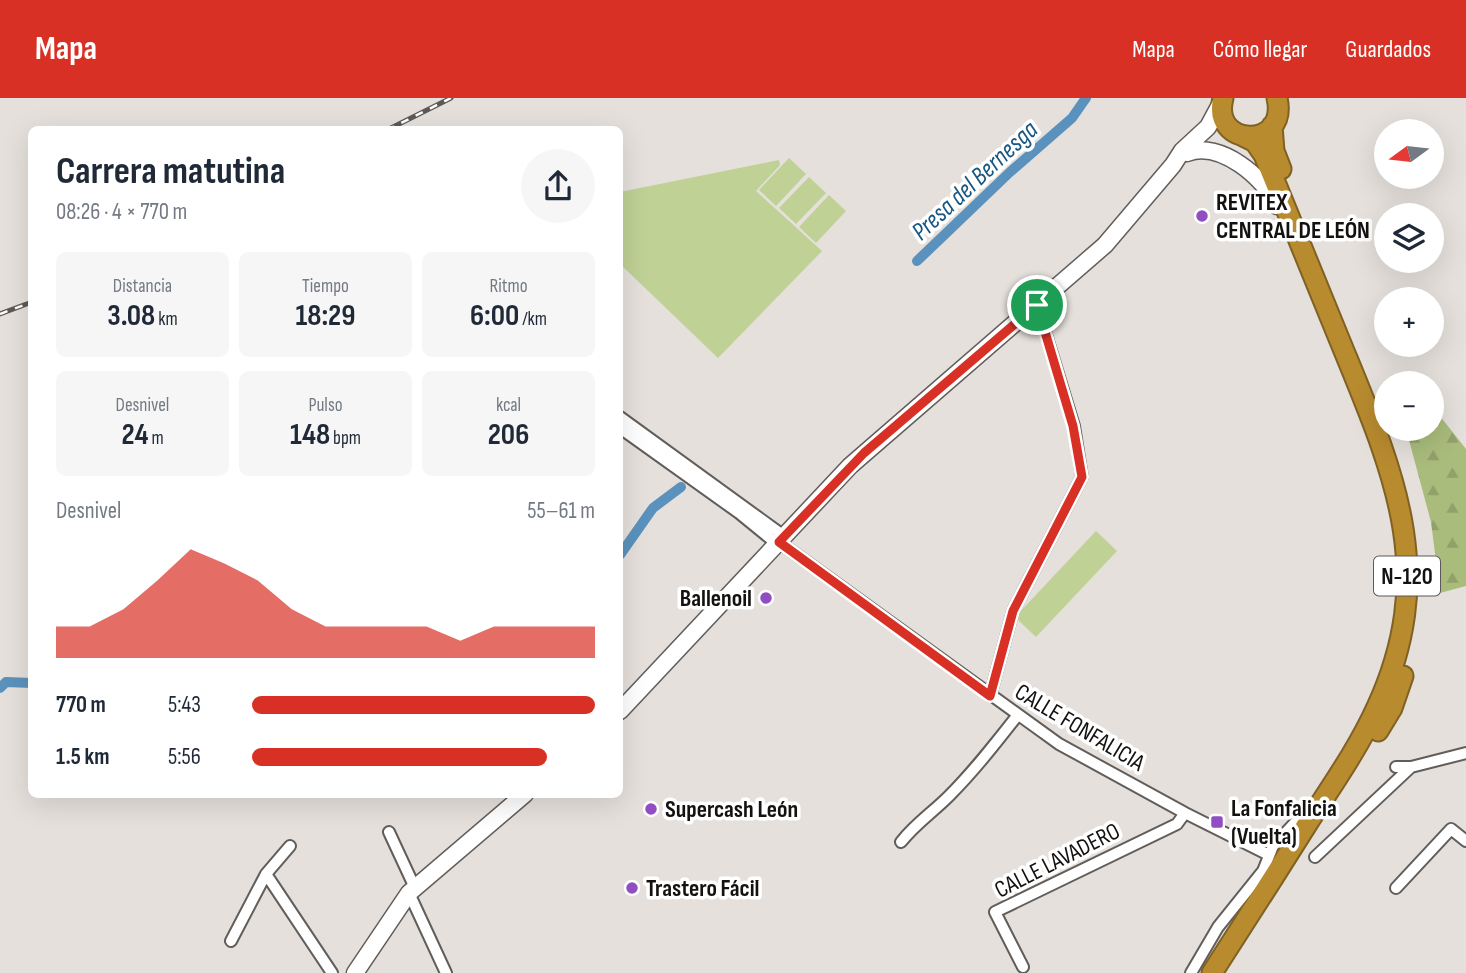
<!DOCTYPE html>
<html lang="es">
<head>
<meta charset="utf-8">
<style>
  :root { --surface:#fff; --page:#f6f6f7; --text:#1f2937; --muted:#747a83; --accent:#d93025 }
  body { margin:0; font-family:"Sofia Sans Condensed",sans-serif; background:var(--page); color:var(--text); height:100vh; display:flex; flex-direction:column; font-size:26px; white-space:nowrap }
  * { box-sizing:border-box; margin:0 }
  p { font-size:23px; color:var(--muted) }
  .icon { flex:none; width:38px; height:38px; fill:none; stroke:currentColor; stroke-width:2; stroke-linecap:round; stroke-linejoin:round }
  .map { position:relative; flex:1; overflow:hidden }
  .drawer { position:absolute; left:28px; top:28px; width:595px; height:672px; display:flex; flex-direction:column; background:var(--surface); border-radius:10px; box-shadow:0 7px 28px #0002 }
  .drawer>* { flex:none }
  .needle { width:46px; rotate:255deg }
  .tools { position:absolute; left:1374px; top:21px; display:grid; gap:14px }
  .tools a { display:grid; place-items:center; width:70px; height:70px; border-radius:50%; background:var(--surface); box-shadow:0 7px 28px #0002; font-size:35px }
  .pin { position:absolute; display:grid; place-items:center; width:60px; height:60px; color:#fff; margin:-30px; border:4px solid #fff; border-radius:50%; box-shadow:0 2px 7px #0007 }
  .round { display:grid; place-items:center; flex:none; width:74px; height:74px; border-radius:37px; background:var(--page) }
  .headline { display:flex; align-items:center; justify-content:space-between; height:119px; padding:0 28px }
  h1 { font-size:38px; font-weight:700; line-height:52px }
  .figures { display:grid; grid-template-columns:repeat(3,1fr); gap:10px; height:119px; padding:7px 28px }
  .figures div { display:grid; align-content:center; border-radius:10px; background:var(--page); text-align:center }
  .figures b { font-size:30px; font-weight:700 }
  .figures small { font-size:19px; font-weight:400 }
  .figures p { font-size:19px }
  .chart { height:196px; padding:14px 28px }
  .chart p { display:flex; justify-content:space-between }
  .chart svg { width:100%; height:126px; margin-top:7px; fill:var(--accent); opacity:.7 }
  ul { padding:0 28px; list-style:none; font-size:23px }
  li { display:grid; grid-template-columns:112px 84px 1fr; align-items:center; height:52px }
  li i { height:18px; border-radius:9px; background:var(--accent) }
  header { display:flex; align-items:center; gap:42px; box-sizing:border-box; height:98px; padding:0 35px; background:var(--accent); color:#fff }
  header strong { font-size:33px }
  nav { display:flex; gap:38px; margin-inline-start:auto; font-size:24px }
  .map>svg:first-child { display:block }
  .grass { fill:#bfd195 }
  .forest { fill:url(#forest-firs) }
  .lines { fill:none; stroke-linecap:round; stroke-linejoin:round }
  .canal { stroke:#5a92bd; stroke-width:10 }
  .street-casing { stroke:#615d5a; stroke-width:14 }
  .secondary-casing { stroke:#615d5a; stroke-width:19 }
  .highway-casing { stroke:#7f6124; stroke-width:23 }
  .street { stroke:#fff; stroke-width:10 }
  .secondary { stroke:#fff; stroke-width:16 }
  .highway { stroke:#b98b2f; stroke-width:19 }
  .rail-casing { stroke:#5c5957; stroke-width:5 }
  .rail { stroke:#fff; stroke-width:2.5; stroke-dasharray:8; stroke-linecap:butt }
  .route-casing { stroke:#fff; stroke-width:14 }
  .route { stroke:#d93025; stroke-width:9 }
  .poi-dot { fill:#914ec3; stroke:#fff; stroke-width:2.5 }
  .labels { text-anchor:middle; stroke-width:7; stroke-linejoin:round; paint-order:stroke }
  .shield { fill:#fff; stroke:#5a5958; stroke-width:2 }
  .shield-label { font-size:23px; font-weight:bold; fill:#141211 }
  .poi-label { font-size:24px; font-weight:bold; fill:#141211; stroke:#fff; text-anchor:start }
  .street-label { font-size:24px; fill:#141211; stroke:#fff }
  .water-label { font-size:26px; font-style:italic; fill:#175782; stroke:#fff }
</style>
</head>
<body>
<header>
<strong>Mapa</strong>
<nav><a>Mapa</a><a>Cómo llegar</a><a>Guardados</a></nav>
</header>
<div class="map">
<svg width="1466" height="875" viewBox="0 0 1466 875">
  <defs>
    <pattern id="forest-firs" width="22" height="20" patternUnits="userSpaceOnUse" patternTransform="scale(1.75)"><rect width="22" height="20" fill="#aabc7c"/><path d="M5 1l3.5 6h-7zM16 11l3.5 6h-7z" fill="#91a16a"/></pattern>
  </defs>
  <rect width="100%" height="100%" fill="#e5e0db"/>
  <path class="grass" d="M789,60L806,76L776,108L759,92Z
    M779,62L780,67L756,93L822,153L718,260L620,166V94Z
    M809,79L826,95L796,126L779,110Z
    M829,97L846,113L816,145L799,129Z
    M1096,433L1117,453L1036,539L1015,519Z"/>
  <path class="forest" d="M1432,308L1466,351V488L1440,495L1431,424L1406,331H1432Z"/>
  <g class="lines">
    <path class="canal" d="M917,163L1010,74L1072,20L1086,0
      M620,457L653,410L681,389
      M0,590L6,584L32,585"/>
    <g class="street-casing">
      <path id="street" d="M620,319L784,438
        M620,330L739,415L777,446
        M779,444L1059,646L1185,715L1269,757
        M990,598L1013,513L1082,379L1074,328L1037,207
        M1396,669H1411L1466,655
        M389,734L415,790
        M901,744C916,725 932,715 949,698C974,673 995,646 1017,618
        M1315,759L1411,669
        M266,776L332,875
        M1396,790L1451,731L1466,743
        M409,795L446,875
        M231,843L266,776L290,748
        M1023,869L995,814L1177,726L1185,715
        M1191,875L1218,829L1263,773L1273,748L1308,711"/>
    </g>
    <g class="secondary-casing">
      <path id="secondary" d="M1187,55C1220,42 1265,80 1277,108
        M620,613L850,368L1105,147L1173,67L1182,53L1208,29L1222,3
        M355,875L409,795L525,696"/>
    </g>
    <g class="highway-casing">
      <path id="highway" d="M1223,0C1210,50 1289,52 1277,0
        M1272,28L1274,53L1281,71
        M1378,633L1392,610L1403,578
        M1212,875C1245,824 1277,774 1309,723C1333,686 1359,649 1377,609C1439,474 1394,375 1342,248C1316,184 1290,120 1264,57L1255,44L1243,38"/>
    </g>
    <use href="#street" class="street"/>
    <use href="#secondary" class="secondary"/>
    <use href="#highway" class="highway"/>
    <g class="rail-casing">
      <path id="rail" d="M387,32L451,0
        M0,216L32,204"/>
    </g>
    <use href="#rail" class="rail"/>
  </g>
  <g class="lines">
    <g class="route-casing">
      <path id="route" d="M1037,207L1073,328L1082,379L1013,513L990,598L779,444L864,355Z"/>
    </g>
    <use href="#route" class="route"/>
  </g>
  <g class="poi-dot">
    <circle cx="1202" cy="118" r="7"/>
    <circle cx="766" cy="500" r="7"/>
    <circle cx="651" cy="711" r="7"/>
    <rect x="1210" y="717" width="14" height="14" rx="3.5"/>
    <circle cx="632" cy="790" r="7"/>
  </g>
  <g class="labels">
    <rect class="shield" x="1374" y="458.5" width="66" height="39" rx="5"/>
    <g class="shield-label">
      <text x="1407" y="486">N-120</text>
    </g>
    <g class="poi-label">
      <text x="1216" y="112">REVITEX<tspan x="1216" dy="28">CENTRAL DE LEÓN</tspan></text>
      <text x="752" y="508" text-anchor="end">Ballenoil</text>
      <text x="1231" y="718">La Fonfalicia<tspan x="1231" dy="28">(Vuelta)</tspan></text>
      <text x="665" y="719">Supercash León</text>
      <text x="646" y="798">Trastero Fácil</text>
    </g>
    <g class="street-label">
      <text transform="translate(1080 629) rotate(31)" y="8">CALLE FONFALICIA</text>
      <text transform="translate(1057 762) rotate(-27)" y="8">CALLE LAVADERO</text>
    </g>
    <g class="water-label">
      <text transform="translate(974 82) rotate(-43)" y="9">Presa del Bernesga</text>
    </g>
  </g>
</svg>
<div class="tools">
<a><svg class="needle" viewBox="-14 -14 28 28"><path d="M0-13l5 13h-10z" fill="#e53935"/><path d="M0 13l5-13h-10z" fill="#747a83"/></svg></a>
<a><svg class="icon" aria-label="layers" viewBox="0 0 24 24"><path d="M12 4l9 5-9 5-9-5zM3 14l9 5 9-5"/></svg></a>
<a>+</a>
<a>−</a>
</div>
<div class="pin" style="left:1037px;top:207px;background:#1e9e55"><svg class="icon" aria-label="arrive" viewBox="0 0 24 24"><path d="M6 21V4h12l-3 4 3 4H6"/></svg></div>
<section class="drawer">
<div class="headline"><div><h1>Carrera matutina</h1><p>08:26 · 4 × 770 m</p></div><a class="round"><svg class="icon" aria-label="share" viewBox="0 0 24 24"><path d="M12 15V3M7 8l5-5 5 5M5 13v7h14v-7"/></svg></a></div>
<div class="figures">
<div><p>Distancia</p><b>3.08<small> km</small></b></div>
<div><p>Tiempo</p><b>18:29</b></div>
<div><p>Ritmo</p><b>6:00<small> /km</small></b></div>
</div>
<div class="figures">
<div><p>Desnivel</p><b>24<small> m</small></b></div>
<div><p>Pulso</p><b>148<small> bpm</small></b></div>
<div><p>kcal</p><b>206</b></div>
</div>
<div class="chart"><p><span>Desnivel</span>55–61 m</p>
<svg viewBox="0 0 160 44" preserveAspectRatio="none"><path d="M0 44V33L10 33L20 27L30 17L40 6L50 11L60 17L70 27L80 33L90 33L100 33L110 33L120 38L130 33L140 33L150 33L160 33V44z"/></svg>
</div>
<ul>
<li><b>770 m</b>5:43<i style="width:100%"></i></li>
<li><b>1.5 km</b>5:56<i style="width:86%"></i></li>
</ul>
</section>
</div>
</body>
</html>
